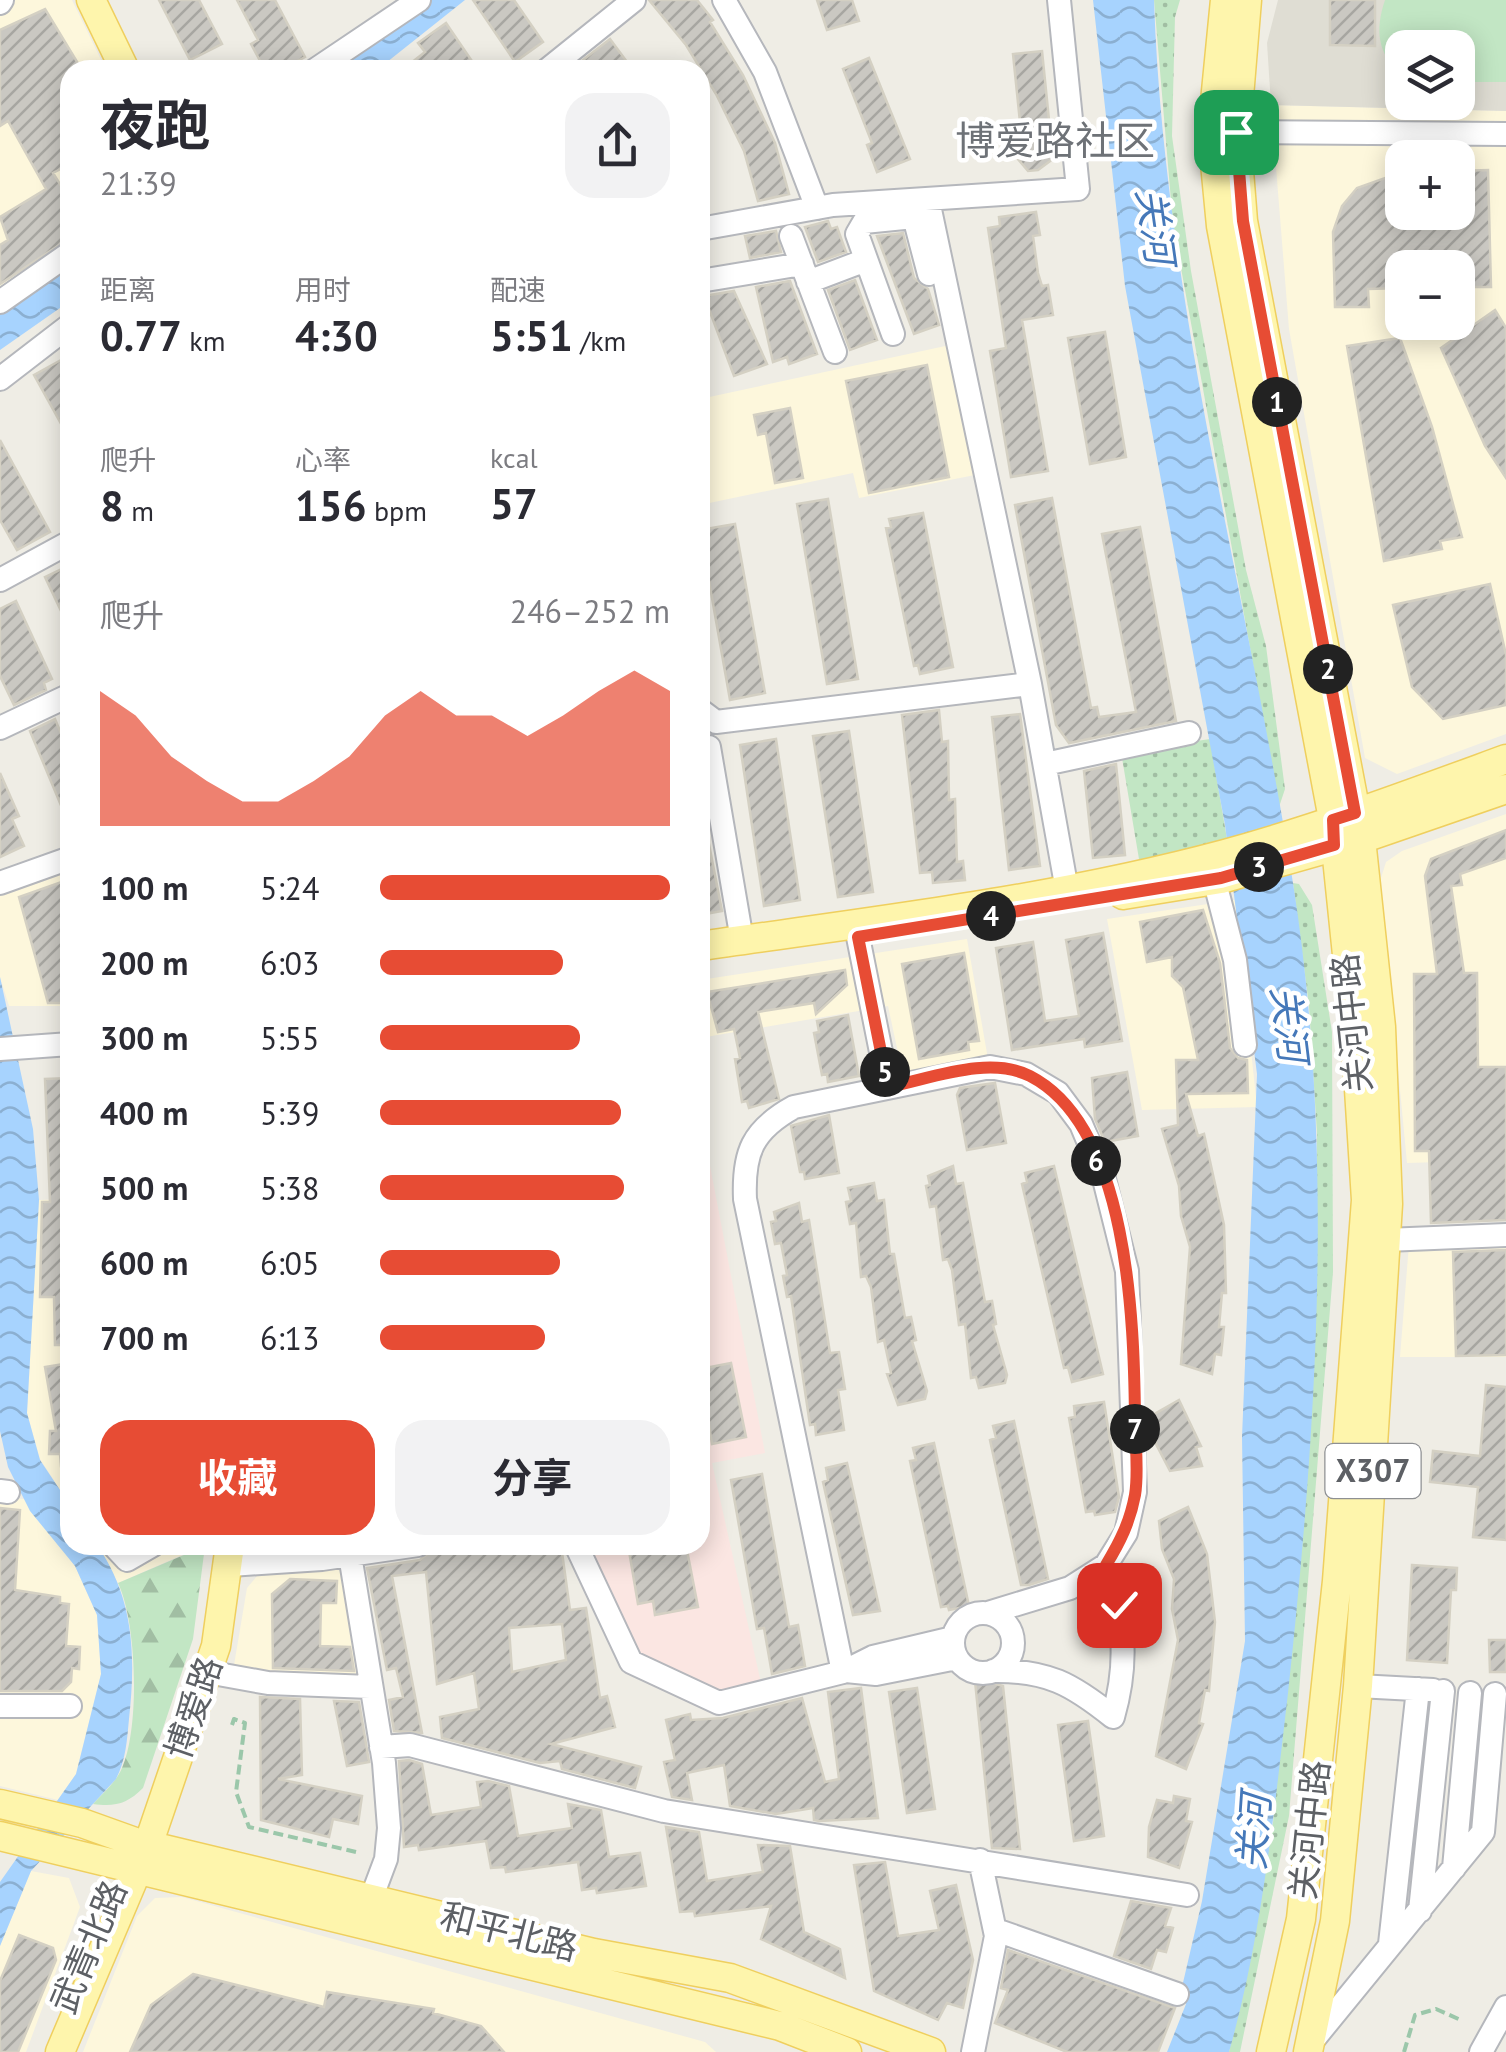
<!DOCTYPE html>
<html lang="zh">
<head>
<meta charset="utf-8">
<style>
  :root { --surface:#fff; --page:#f2f2f3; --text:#2b2b33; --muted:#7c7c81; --accent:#e74c34 }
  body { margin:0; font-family:"PT Sans","Noto Sans SC",sans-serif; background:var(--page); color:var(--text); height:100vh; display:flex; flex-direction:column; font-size:38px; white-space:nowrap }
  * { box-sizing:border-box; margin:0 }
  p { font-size:32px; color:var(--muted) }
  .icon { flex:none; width:55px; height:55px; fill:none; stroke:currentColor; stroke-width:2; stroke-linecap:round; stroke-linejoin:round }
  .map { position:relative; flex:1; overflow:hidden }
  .details { position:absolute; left:60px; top:60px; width:650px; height:1495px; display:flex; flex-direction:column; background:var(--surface); border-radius:30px; box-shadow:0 5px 25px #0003 }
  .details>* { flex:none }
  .tools { position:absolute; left:1385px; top:30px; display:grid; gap:20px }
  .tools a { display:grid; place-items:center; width:90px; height:90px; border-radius:20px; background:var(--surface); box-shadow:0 5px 25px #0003; font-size:50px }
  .pin { position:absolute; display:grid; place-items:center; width:85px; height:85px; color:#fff; margin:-42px; border-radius:20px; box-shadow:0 5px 15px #0006 }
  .km { position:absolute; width:50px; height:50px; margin:-25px; border-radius:50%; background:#222; color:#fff; font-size:28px; line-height:50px; text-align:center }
  .round { display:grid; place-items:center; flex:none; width:105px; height:105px; border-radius:30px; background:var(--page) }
  .headline { display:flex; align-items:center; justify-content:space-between; height:170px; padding:0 40px }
  h1 { font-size:55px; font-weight:700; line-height:75px }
  .stats { display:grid; grid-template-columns:repeat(3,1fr); gap:15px; height:170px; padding:10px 40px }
  .stats div { display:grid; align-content:center }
  .stats b { font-size:42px; font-weight:700 }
  .stats small { font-size:28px; font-weight:400 }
  .stats p { font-size:28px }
  .chart { height:280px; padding:20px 40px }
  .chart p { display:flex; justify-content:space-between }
  .chart svg { width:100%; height:180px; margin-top:10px; fill:var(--accent); opacity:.7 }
  .button { display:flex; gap:20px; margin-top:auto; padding:20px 40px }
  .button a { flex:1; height:115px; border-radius:30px; background:var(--accent); color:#fff; font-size:40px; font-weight:700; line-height:115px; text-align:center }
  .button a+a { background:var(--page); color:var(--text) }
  ul { padding:0 40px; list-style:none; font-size:32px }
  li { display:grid; grid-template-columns:160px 120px 1fr; align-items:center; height:75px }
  li i { height:25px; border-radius:12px; background:var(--accent) }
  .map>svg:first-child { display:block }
  .commercial { fill:#fdf7dc; fill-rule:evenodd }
  .education { fill:#dfddd3; fill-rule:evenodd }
  .medical { fill:#fbe6e2 }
  .forest { fill:url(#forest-firs) }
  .park { fill:url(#park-dots) }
  .pitch { fill:#c2e6c4 }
  .water { fill:url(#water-waves) }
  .building { fill:url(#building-hatch); stroke:#d4d0c3; stroke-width:2.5; fill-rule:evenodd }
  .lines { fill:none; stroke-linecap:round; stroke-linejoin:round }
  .minor-casing { stroke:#b5b7bc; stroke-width:26 }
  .major-casing { stroke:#efcf5e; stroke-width:31 }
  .path { stroke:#9bc7aa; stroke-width:4; stroke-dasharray:10 5; stroke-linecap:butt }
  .minor { stroke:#fff; stroke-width:22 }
  .major { stroke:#fef5ac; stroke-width:28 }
  .route-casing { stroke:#fff; stroke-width:20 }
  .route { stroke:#e74c34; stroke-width:12 }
  .labels { text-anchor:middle; stroke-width:9; stroke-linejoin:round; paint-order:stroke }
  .shield { fill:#fff; stroke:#8e9093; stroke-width:2.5 }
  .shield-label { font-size:32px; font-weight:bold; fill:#5d6065 }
  .street-label { font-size:35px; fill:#5d6065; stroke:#fff }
  .water-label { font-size:38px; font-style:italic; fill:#4578b9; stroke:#fff }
  .quarter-label { font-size:40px; fill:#6e7277; stroke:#fff }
</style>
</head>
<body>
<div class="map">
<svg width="1506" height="2052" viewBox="0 0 1506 2052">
  <defs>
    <pattern id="forest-firs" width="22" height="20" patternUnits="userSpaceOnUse" patternTransform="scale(2.5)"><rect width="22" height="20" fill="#c2e6c4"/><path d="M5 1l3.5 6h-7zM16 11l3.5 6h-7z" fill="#a1bea3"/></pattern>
    <pattern id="park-dots" width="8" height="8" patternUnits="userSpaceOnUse" patternTransform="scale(2.5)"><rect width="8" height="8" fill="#c2e6c4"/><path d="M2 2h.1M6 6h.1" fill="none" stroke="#a1bea3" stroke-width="1.8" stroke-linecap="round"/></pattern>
    <pattern id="water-waves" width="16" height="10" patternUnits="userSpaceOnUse" patternTransform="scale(2.5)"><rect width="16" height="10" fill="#a7d3fe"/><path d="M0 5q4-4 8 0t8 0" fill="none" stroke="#8bafd1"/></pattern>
    <pattern id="building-hatch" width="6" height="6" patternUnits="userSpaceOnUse" patternTransform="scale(2.5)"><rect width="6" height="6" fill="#cac8c2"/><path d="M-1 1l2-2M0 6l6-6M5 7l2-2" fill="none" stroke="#a7a6a1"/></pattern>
  </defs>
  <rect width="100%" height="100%" fill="#efede5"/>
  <path class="commercial" d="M13,0H72L106,70H70V262L0,310V16Z
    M1271,105L1506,111V734L1397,774L1365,758L1289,329ZM1402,158H1458V212H1402ZM1402,268H1458V322H1402Z
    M950,345L975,475L859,498L853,473L700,505V399Z
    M1506,814V1160L1407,1163L1380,881L1386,862L1402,851Z
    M70,864V1006H9L0,977V887Z
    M1235,900L1257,1107L1142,1110L1107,919Z
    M967,939L988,1059L903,1076L888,1006L700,1038V980Z
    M70,1199V1505L40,1459L27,1413L39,1200Z
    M1506,1243V1357H1400L1409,1244Z
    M0,1497L24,1499L75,1566L97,1615L101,1674L76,1774L58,1800L0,1786Z
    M97,1545H205L118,1583Z
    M347,1568L364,1676L233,1671L247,1588L257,1576Z
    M31,1871L69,1878L80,1907L26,2052H0V1946Z
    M182,1897L705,2042L716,2052H83L137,1916L155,1898Z"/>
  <path class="education" d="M1278,0H1506V111L1271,105L1267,43ZM1402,48H1458V102H1402Z"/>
  <path class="medical" d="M706,1145L765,1453L712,1463L761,1683L717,1692L637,1656L590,1545H700V1147Z"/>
  <path class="forest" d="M205,1546L193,1639L143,1788C127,1804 115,1807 93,1804C103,1793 116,1782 122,1768C140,1728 137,1622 118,1583Z"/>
  <path class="park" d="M1154,0H1180L1175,17L1172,136L1191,271L1246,570L1266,646L1285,789L1279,807L1173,224Z
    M1210,739L1227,839L1140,865L1121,752Z
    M1293,883L1299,884L1312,905L1332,1032L1333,1272L1289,1816L1240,2052H1229L1273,1823L1313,1367L1317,1134L1309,1006Z"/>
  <path class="pitch" d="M1385,0H1506V82H1458V48H1402V74C1377,55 1375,29 1385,0Z"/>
  <path class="water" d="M425,0H465L377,70H329Z
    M1093,0H1154C1164,298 1247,590 1293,883C1335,1149 1317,1426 1288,1693C1274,1812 1262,1936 1229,2052H1167L1186,2004L1182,1987L1202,1901L1245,1641L1242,1437L1257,1074L1225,825L1125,286Z
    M70,262V301L0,350V310Z
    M0,977L33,1129L39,1200L27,1413L40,1460L70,1505V1545H97C134,1598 136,1656 129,1719C127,1740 126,1760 116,1779L31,1871L0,1946V1882L76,1774L101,1674L97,1615L75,1566L30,1511L8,1467L0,1431Z"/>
  <path class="building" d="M159,0H199L222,44L190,60Z
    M237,0H275L305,57L281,70H265L251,44L258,40Z
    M473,0H514L543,42L515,62Z
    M649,0H697L713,20L710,22L743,75L775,143L789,194L758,201L744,151L716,94L686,45Z
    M817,0H852L859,21L827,30Z
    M1330,0H1375V46L1330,45Z
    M45,9L82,70H70V164L53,173L70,200V238L0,284V245L8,240L0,217L46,189L8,121L0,126V30Z
    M446,23L478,70H402L425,52L418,43Z
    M610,39L633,70H591L583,60Z
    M1042,51L1053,159L1038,170L1028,171L1017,158L1015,132H1021L1013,54Z
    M869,58L910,159L877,172L867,145L872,143L843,69Z
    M1488,170L1491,287H1458V268H1402V288L1368,289L1369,307H1335L1333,232L1342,206L1357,188L1402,172V212H1458V171Z
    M1036,212L1040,235L1033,236L1038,273L1042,286L1048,285L1053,315L1022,320L1048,471L1011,477L990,351L1006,348L988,228L1000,226L999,217Z
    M828,221L831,229L837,227L846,252L818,262L805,227Z
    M776,231L781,252L750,258L745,236Z
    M903,233L914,278L928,289L939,325L914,334L877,236Z
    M855,280L877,340L850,350L828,290Z
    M790,281L817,354L789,364L787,357L773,362L756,287Z
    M734,291L767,364L734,376L704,296Z
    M1495,310L1506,328V478L1485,446L1441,348Z
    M1105,332L1126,457L1090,464L1068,338Z
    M1400,338L1432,427L1462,537L1440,541L1442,549L1384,561L1347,346Z
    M70,355V440L34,375Z
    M927,365L949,477L869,493L846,381Z
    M790,408L803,478L775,483L766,433L758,435L754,415Z
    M0,440L50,532L17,550L0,520Z
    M1052,498L1091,708L1097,707L1099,717L1136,712L1102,534L1140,527L1176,721L1069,743L1056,725L1015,505Z
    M828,499L858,679L827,684L797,504Z
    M923,513L953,667L920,674L918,665L914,666L886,528L891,527L889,519Z
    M735,524L765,693L730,700L700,530Z
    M70,565V630L45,577Z
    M1490,584L1506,655V705L1443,719L1412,687L1393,605Z
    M16,601L52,679L44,683L46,690L14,705L0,676V609Z
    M939,710L942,742L948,741L949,800L955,799L957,862L963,861L965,880L933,883L932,872L920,873L902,715Z
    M1020,714L1040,866L1009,870L992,717Z
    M55,719L70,755V827L30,731Z
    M849,731L873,892L838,897L813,736Z
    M776,739L800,900L764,906L740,745Z
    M1116,764L1125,855L1093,858L1084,771Z
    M0,773L19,816L12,819L24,846L0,857Z
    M700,798L722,911L700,915Z
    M1506,830V858L1460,874L1462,885L1451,886L1464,973H1477L1478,1067H1506V1220L1431,1223L1429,1151H1415L1414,974H1437L1425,876L1431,859Z
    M70,879V1003H48L19,897Z
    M1203,910L1220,963L1230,1048L1238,1058L1247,1060L1248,1093L1186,1094L1198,1136L1204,1134L1224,1225L1226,1293H1222L1219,1327H1224L1221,1355L1215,1354L1212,1374L1181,1364L1190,1247L1181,1216L1179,1186L1162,1129L1178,1125L1176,1060H1198L1183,987L1172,976V957L1147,962L1140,922Z
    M1103,933L1122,1041L1085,1047L1084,1039L1012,1050L996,948L1033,942L1045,1021L1079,1016L1066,940Z
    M964,953L979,1041L968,1042L969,1050L919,1059L902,964Z
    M845,970L847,985L816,1014L814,1003L758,1012L779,1099L749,1108L747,1101L742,1102L735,1059L740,1058L734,1029L718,1032L707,992Z
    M848,1015L859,1076L828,1082L827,1074L822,1075L814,1033L819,1032L817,1021Z
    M1127,1072L1138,1136L1105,1142L1095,1119L1092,1078Z
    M70,1078V1345H55L54,1297H40L42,1202H50L45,1079Z
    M995,1083L1006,1143L967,1150L957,1095L960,1088Z
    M829,1115L839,1173L805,1179L804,1172H800L791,1126Z
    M953,1166L956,1184L963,1183L985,1302L992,1301L996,1324L993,1325L1007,1375L1005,1383L979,1388L976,1377L971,1378L965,1324L959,1325L952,1270L948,1259L943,1260L936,1206L930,1207L926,1186L930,1185L928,1176Z
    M1054,1166L1103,1374L1072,1382L1068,1367L1064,1368L1022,1184L1027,1182L1025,1173Z
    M874,1183L877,1201L884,1200L890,1254H894L905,1318L911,1317L916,1340L912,1341L927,1391L925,1399L898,1405L887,1374L891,1373L884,1340L878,1342L871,1287L866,1276L861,1277L856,1223L850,1224L846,1202L851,1201L848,1188Z
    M799,1203L802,1222L809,1220L830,1353L839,1352L845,1389L838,1390L844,1430L816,1435L815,1424L810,1425L791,1296L787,1297L783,1276L787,1275L781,1243L775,1244L771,1222L776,1221L774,1212Z
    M1506,1250V1355L1456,1356L1453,1252Z
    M731,1363L746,1437L712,1444L700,1369Z
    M64,1364L70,1393V1465L61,1466L60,1454H49L50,1431H56L45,1367Z
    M1486,1385L1506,1387V1540L1473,1537L1478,1487L1430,1482L1433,1451L1480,1456Z
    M1179,1400L1201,1446L1196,1447L1202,1466L1170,1471L1156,1444L1151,1416Z
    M1104,1402L1119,1497L1115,1512L1095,1515L1094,1511L1086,1512L1069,1418L1075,1417L1074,1406Z
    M1014,1421L1048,1579L1029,1585H1021L990,1440L996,1438L993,1426Z
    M934,1443L969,1606L949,1610L948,1606L941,1607L910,1461L916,1460L913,1448Z
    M847,1463L880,1611L853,1615L823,1482L828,1480L826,1468Z
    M762,1474L789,1627L798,1625L805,1666L772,1674L764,1628L757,1629L731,1480Z
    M1188,1507L1207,1554L1215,1622L1209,1691L1205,1690L1199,1723L1203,1724L1186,1769L1156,1756L1178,1640L1172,1609L1174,1579L1162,1549L1159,1521Z
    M0,1508L20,1510L15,1590L60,1597V1603L69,1604L66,1646L80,1647L79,1669L72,1668L71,1682L62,1691H0Z
    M561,1545L570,1610L586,1608L600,1698L607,1696L615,1727L551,1744L641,1767L635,1788L562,1769L560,1761L540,1763L442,1738L440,1717L479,1709L474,1673L437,1684L426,1572L392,1576L422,1733L394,1731L389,1700L403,1697L396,1668L387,1670L367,1568L420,1560L432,1550L458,1548V1553ZM562,1624L566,1660L512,1672L509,1628Z
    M628,1545H686L698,1607L655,1615L653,1601L638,1604Z
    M1412,1565L1457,1568L1456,1590H1451L1447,1663L1407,1660Z
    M290,1579L337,1581L336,1603H321L320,1646L350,1647L354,1671L273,1668L272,1594Z
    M1489,1640H1506V1672H1490Z
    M981,1680L1003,1686L1020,1849L992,1848L975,1681Z
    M861,1688L878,1818L819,1821L814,1820L813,1808L776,1814L730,1806L724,1765L687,1773L692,1800L672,1797L664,1762L675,1760L666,1720L690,1714L691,1720L723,1718L802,1698L825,1782L839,1779L828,1692Z
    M917,1688L935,1809L907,1813L889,1692Z
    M260,1697L300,1699L302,1775L278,1779L362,1796L358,1824L333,1819L329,1837L261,1820Z
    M334,1701L359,1702L369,1762L347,1766Z
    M1088,1721L1104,1836L1074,1841L1058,1725Z
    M409,1760L422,1764L431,1815L481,1807L477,1782L488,1781L509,1786L518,1836L572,1828L568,1804L601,1810L609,1857L640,1853L646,1886L597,1893L596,1888L582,1890L578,1862L506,1872L505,1867L491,1868L486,1841L419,1850L418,1845L404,1847L399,1761Z
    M1174,1796L1190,1799L1186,1821L1192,1822L1179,1868L1148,1857L1149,1827L1157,1800L1173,1803Z
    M666,1827L699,1832L707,1881L763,1872L758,1845L790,1846L804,1932L840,1949L845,1978L761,1939L771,1906L695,1916L694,1911L680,1912Z
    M885,1862L898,1936L939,1930L930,1891L956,1885L973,1960L963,2008L947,2003L938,2020L874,1991L854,1865Z
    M1131,1901L1171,1908L1165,1926L1173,1928L1166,1952L1157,1950L1151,1969L1114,1956Z
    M19,1935L53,1948L56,1960L18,2052H0V1981Z
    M1008,1950L1175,2008L1158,2052H1067L995,2023L1008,1990L1001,1988Z
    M193,1974L324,2007L327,1992L434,2009L433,2013L481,2026L504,2052H130L151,2005Z"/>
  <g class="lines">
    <g class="minor-casing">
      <path id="minor" d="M724,0L765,72L817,208
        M0,3L2,0
        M315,70L419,0
        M547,70L634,0
        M1221,132L1506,134
        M928,200L1030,684L1067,890
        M700,229L833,205L1078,189L1059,0
        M791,236L835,352
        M700,281L802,264
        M808,282L866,260
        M0,302L70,253
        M893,334L857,234L864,222L914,217L929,274
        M0,379L70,325
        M0,580L70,542
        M700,710L716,722L1030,684
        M0,728L70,695
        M709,747L742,940
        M1045,764L1189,733
        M1214,879L1235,960L1245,1045
        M0,883L70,858
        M858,937L888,1087
        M0,1049L70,1044
        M1386,1240L1506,1235
        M0,1491L8,1492
        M113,1545L127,1560L153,1545
        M576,1545L631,1662L719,1703L843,1672L873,1657L953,1638
        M350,1555L384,1763L389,1828L386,1859L371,1899
        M230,1565L322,1559L418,1545
        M953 1643a30 30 0 1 1 60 0a30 30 0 1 1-60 0Z
        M846,1671L876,1674L957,1658
        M993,1671C1047,1670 1072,1684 1113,1717C1129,1661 1124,1620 1106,1565
        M207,1672L268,1683L370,1687
        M843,1672L745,1199C743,1153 752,1130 794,1107L990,1067L1026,1074L1058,1093L1081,1124L1104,1179L1127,1271L1135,1492L1126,1533L1106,1565L1070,1588L988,1613
        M1358,1686L1433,1690
        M0,1706H70
        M381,1747L410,1745L664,1811L1187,1895
        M1454,1868L1470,1693
        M1420,1911L1443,1691
        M996,1930L1177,1994
        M1390,1944L1418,1689
        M1309,2045L1483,1832L1495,1694
        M973,2052L996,1936L980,1860
        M1481,2052L1506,2007"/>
    </g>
    <g class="major-casing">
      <path id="major" d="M91,0L125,70
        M1225,0L1212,132L1221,226L1333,819L1356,1042L1366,1200L1337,1581L1301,1919L1271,2052
        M1247,0L1236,133L1243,221L1361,839L1381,1027L1388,1204L1358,1686L1335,1921L1308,2052
        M1123,895L1221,879L1361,839L1506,789
        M700,946C875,921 1054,900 1225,854C1320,828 1413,793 1506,759
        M0,1804L82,1823L135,1842L594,1953L730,1978L931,2052
        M0,1836L780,2026L847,2052
        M60,2052L148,1845L216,1646L230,1545"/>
    </g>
    <path class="path" d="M232,1725L234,1719L245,1723L236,1792L249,1827L356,1852
      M1404,2052L1415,2015L1436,2009L1463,2021"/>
    <use href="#minor" class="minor"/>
    <use href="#major" class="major"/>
  </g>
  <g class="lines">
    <g class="route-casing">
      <path id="route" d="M1119,1605L1106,1565C1120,1542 1130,1522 1135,1495C1139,1471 1135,1444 1135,1419C1134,1321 1129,1127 1030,1076C989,1055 930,1079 888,1087L858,937L1221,878L1334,845L1333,820L1355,813L1243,221L1236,132"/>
    </g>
    <use href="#route" class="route"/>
  </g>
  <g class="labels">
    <rect class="shield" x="1325.5" y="1444" width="95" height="54" rx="8"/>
    <g class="shield-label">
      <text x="1373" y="1482">X307</text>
    </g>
    <g class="street-label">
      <text transform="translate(1352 1023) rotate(-96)" y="12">关河中路</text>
      <text transform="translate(194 1708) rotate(-71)" y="12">博爱路</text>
      <text transform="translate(1310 1830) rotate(-84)" y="12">关河中路</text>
      <text transform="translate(509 1932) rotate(14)" y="12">和平北路</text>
      <text transform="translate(89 1947) rotate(-67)" y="12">武青北路</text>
    </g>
    <g class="water-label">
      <text transform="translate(1155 226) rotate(82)" y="13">关河</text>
      <text transform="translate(1289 1024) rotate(83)" y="13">关河</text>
      <text transform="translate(1254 1832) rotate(-86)" y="13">关河</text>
    </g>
    <g class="quarter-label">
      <text x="1055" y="155">博爱路社区</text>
    </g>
  </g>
</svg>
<div class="tools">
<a><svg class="icon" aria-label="layers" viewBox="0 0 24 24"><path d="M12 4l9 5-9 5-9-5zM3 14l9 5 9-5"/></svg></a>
<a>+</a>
<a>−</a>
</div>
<div class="pin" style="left:1236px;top:132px;background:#1e9e55"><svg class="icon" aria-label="arrive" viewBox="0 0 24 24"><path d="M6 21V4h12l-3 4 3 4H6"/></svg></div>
<div class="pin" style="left:1119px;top:1605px;background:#d93025"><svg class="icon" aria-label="check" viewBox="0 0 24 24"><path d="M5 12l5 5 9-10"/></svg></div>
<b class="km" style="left:1277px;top:402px">1</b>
<b class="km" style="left:1328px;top:669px">2</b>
<b class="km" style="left:1259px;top:867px">3</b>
<b class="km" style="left:991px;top:916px">4</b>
<b class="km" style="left:885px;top:1072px">5</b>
<b class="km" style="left:1096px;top:1161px">6</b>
<b class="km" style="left:1135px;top:1429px">7</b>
<section class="details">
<div class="headline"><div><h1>夜跑</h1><p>21:39</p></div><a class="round"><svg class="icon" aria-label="share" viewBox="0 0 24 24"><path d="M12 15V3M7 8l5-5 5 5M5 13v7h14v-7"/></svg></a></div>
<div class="stats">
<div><p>距离</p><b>0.77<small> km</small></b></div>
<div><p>用时</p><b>4:30</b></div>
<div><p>配速</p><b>5:51<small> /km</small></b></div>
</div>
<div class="stats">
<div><p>爬升</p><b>8<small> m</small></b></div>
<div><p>心率</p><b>156<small> bpm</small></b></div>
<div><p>kcal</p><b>57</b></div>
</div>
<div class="chart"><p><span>爬升</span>246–252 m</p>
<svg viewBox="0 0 160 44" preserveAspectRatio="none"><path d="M0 44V11L10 17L20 27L30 33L40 38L50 38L60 33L70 27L80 17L90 11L100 17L110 17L120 22L130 17L140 11L150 6L160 11V44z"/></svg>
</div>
<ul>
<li><b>100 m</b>5:24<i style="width:100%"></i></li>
<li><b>200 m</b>6:03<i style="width:63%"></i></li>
<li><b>300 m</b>5:55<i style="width:69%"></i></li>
<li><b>400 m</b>5:39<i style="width:83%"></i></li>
<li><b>500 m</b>5:38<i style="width:84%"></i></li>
<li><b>600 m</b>6:05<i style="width:62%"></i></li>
<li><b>700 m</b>6:13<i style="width:57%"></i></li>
</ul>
<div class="button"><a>收藏</a><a>分享</a></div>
</section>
</div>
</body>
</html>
